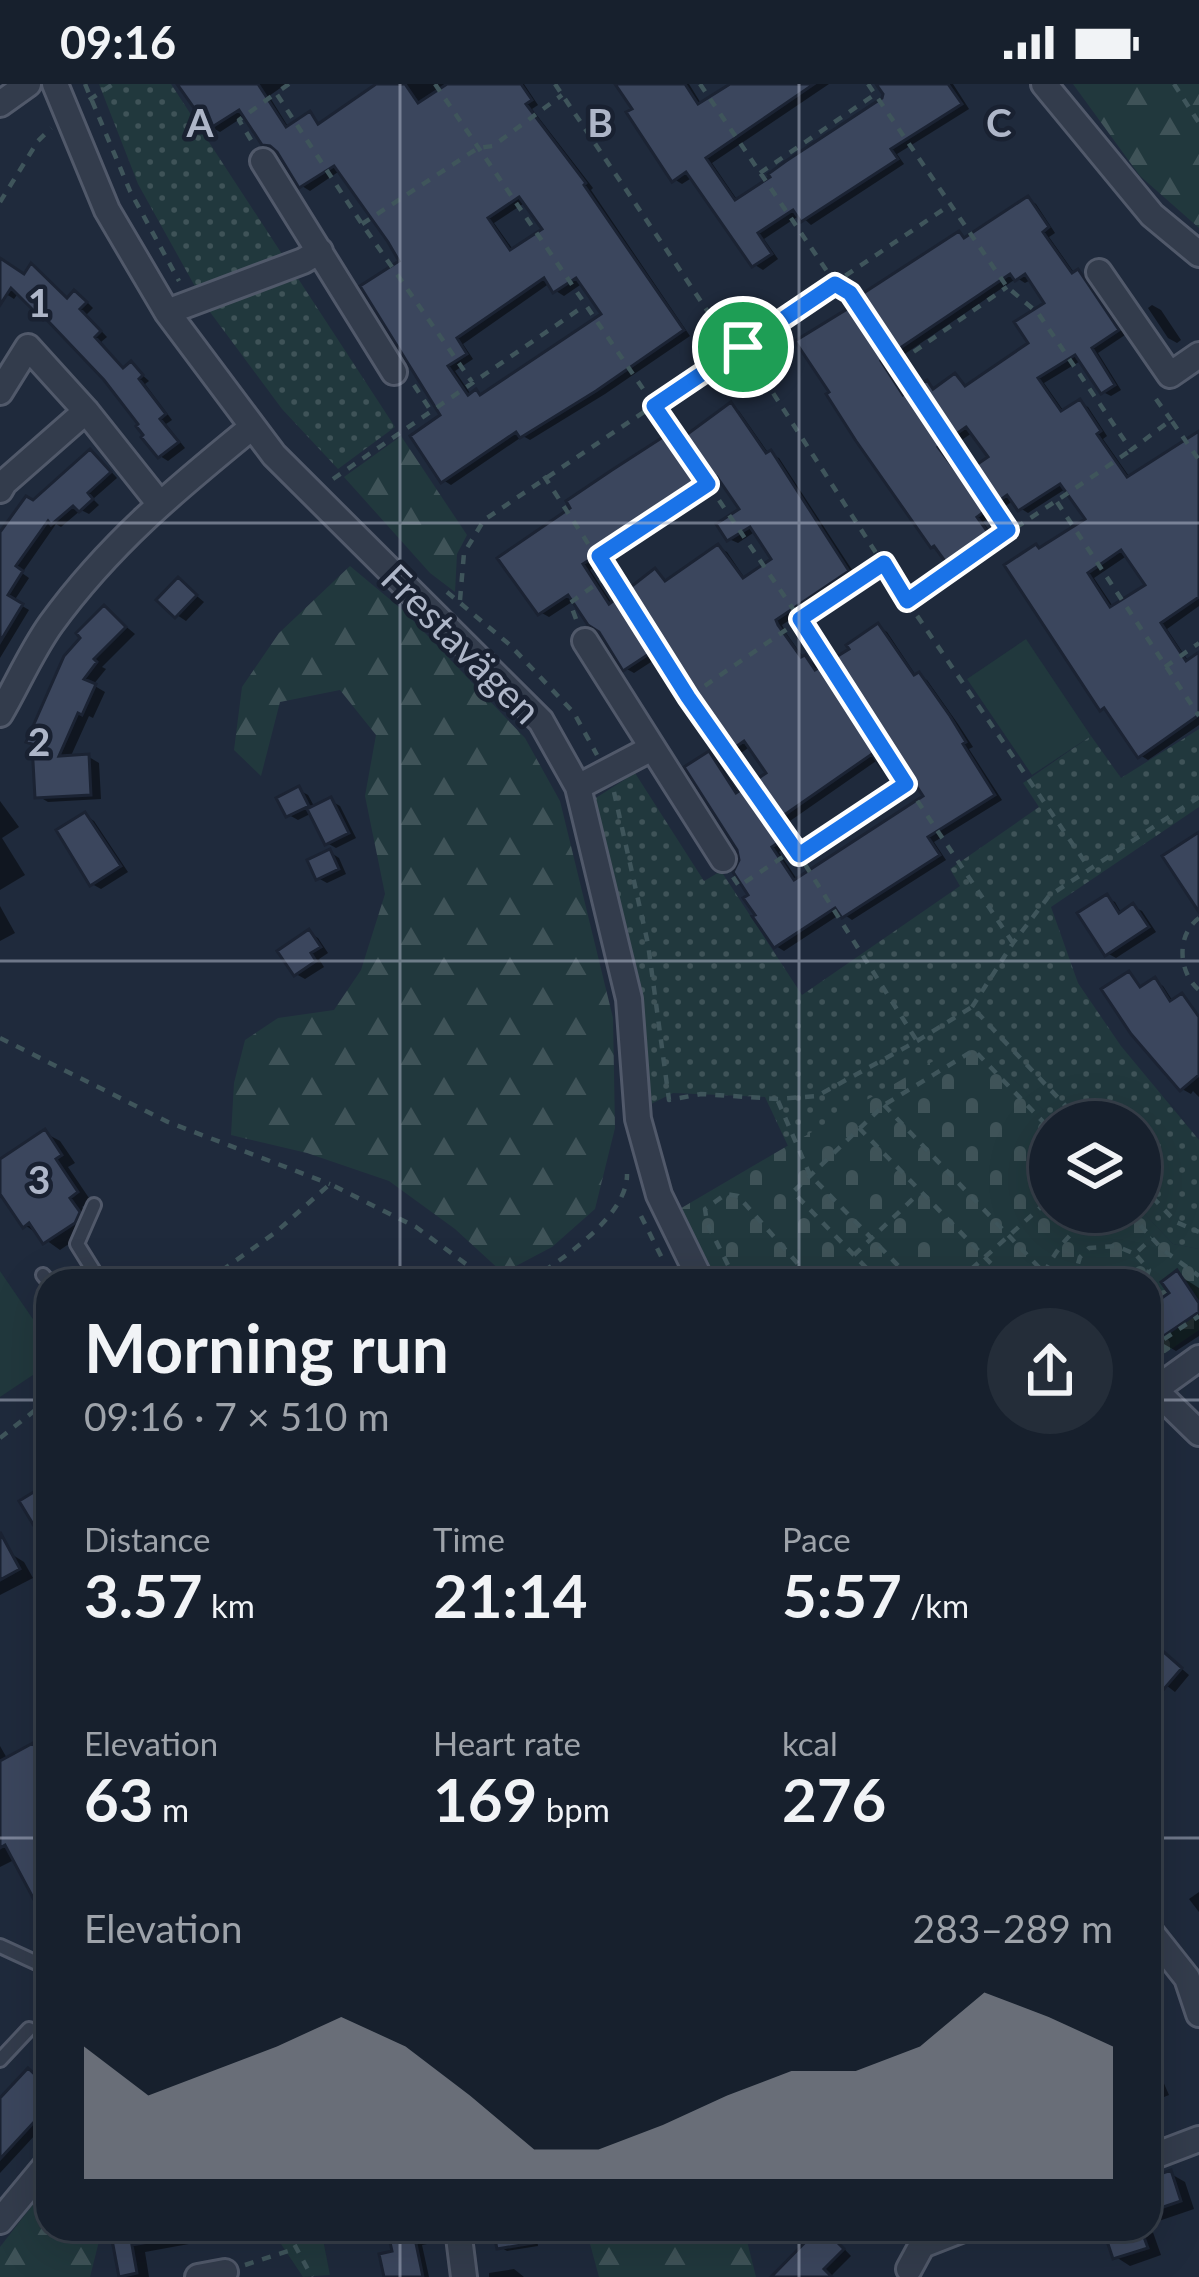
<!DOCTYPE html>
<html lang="en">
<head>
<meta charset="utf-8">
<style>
  :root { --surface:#17202d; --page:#242d39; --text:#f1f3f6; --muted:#9ea3aa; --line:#363e49; --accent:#8c9099 }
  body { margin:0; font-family:Lato,sans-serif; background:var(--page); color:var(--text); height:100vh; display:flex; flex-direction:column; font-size:45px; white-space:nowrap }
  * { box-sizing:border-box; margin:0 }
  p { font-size:39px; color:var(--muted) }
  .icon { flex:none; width:66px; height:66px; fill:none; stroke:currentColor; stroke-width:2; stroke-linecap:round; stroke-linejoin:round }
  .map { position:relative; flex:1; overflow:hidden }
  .details { position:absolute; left:36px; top:1185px; width:1125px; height:972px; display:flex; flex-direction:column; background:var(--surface); border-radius:36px; box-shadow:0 12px 48px #0002,0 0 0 3px var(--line) }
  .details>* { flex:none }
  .fabs { position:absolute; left:1029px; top:1017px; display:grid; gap:24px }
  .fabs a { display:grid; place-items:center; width:132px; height:132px; border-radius:50%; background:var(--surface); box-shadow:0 12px 48px #0002,0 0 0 3px var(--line); font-size:60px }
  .pin { position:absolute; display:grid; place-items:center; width:102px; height:102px; color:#fff; margin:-51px; border:6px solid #fff; border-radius:50%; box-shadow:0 3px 12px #0007 }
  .round { display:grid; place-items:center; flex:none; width:126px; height:126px; border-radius:63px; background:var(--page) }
  .headline { display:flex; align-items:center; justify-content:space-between; height:204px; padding:0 48px }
  h1 { font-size:66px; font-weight:700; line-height:90px }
  .figures { display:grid; grid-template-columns:repeat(3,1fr); gap:18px; height:204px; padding:12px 48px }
  .figures div { display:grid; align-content:center }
  .figures b { font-size:60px; font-weight:700 }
  .figures small { font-size:33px; font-weight:400 }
  .figures p { font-size:33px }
  .chart { height:336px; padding:24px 48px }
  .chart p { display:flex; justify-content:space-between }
  .chart svg { width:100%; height:216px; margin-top:12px; fill:var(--accent); opacity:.7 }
  .status { display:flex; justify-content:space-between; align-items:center; height:84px; padding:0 60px; background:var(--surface); direction:ltr }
  .status svg { height:33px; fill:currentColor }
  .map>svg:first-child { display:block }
  .green { fill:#21383d }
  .forest { fill:url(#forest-firs) }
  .cemetery { fill:url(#cemetery-stones) }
  .park { fill:url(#park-dots) }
  .shadow { fill:#0007; fill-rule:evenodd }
  .building { fill:#3b465d; stroke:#1b2333; stroke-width:3; fill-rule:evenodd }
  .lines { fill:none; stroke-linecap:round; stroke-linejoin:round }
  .service-casing { stroke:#51596a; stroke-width:18 }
  .minor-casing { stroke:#51596a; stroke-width:30 }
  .path { stroke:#3f555b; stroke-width:4.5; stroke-dasharray:9 9; stroke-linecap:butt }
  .service { stroke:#333c4c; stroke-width:12 }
  .minor { stroke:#333c4c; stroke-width:24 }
  .route-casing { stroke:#fff; stroke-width:24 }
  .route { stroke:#1a73e8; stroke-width:15 }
  .grid { fill:none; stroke:#aeb6c8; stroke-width:3; stroke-opacity:0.55 }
  .labels { text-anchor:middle; stroke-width:9; stroke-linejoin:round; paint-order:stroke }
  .street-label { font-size:39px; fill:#aeb6c8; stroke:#192131 }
  .grid-label { font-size:39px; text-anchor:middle; font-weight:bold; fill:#aeb6c8; stroke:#192131; stroke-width:9; stroke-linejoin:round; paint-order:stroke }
</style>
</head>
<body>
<div class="status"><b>09:16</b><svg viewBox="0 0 49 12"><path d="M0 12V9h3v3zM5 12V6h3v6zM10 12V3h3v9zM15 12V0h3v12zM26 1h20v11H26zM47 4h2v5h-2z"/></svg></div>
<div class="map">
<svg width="1199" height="2193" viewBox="0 0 1199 2193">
  <defs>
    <pattern id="forest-firs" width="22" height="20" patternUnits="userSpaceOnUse" patternTransform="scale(3)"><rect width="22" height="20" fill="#21383d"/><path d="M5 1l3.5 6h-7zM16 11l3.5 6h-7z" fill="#3f5358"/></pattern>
    <pattern id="cemetery-stones" width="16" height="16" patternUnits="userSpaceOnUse" patternTransform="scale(3)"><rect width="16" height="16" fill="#21383d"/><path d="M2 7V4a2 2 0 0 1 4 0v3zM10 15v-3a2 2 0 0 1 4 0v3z" fill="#3f5358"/></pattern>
    <pattern id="park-dots" width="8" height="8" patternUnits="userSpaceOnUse" patternTransform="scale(3)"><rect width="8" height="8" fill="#21383d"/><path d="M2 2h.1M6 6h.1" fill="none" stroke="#3f5358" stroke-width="1.8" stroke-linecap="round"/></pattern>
  </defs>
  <rect width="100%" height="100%" fill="#1f2a3c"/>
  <path class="green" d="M1026,555L1091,652L1032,691L967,595Z
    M0,1187L48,1257V1281L0,1313Z
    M271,2145H321L330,2191L303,2193Z"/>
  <path class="forest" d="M1073,0H1199V144L1140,92Z
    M401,352L467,451L457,470L455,508L430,489L344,393Z
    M350,482L405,528L525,654L560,717L613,934L615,1044L595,1125L552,1163L503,1189L455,1145L389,1097L307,1069L231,1051L234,999L245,956L278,934L334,926L361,886L385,810L365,712L376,651L340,606L280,618L261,692L234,666L242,603L279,549Z
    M48,2101V2145H102L90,2193H0V2163Z
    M586,2145H744L756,2193H599Z"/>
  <path class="cemetery" d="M973,953L1055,1038H1050V1128H1140V1125L1173,1160L1199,1165V1246L1149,1280V1197H714L678,1126Z"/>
  <path class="park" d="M99,0H171L395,343L338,385L282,325L207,224L138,100Z
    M1199,645V723L1051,823L1078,899L1121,962L1199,1056V1165L1173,1160L1140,1125V1038H1055L973,954L788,1062L765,1013L673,1009L645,1023L591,717L635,689L704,797L721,787L802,911L960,802L950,785L1039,723L1023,699L1091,652L1121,694Z"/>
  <path class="shadow" d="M181,0H286L269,12L289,44L310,31L322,41L381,0H524L538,21L532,25L593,104L591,106L690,252L605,310L530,356L523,352L451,401L443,396L444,332L403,178L341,86L310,107L302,102L279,66L246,31L220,48L211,43ZM526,118L547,146L514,167L494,139ZM550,199L556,207L564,212L583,199L606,231L483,313L472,312L455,287L473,275L463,260Z
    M619,0H689L702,21L734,0H829L712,79L738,117L885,16L880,0H953L969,25L897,70L904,80L811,141L800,131L764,155L778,175L763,186L755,181L693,93L682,100L674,95L636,26Z
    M1028,115L1036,120L1055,149L1049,153L1075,190L1078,188L1086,193L1125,251L1098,269L1121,306L1111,312L1103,308L1082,276L1044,299L1065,329L1080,319L1088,323L1107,352L1103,355L1131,395L1199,350V522L1167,545L1189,578L1199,572V641L1148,676L1140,671L1110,629L1102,624L1042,466L1089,436L1067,404L1028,429L1020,424L1014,416L983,438L996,456L957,483L933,462L844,334L869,215L959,150L968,155ZM1017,194L1025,199L1032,195L1049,220L1032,259L968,303L955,293L935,304L927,299L907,312L887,282ZM972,349L992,374L963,394L944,368ZM1128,471L1150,502L1114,524L1094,494Z
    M0,177L69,216L83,214L93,224L86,231L107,253L101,258L125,286L131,281L149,297L145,300L172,336L166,340L185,364L168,377L160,372L106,294L19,208L14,215L0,206Z
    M1152,221L1161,226L1181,256L1177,259L1168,254L1148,224Z
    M731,322L739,327L769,370L779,374L856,492L782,541L786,549L803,573L813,579L819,587L853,566L879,543L887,548L917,593L927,596L958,640L973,663L969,665L1002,716L934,758L946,776L852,836L842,829L784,867L776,862L752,812L709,671L717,676L739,710L770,690L751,662L741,669L733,664L668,567L634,589L625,584L601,546L575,516L549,533L540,528L663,357L673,364ZM724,397L743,426L729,455L738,459L756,447L775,476L746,496L727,468L719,464L668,499L655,488L613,521L590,486ZM879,675L884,683L892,688L905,679L928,713L798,797L779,768L801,754L790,737Z
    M91,368L98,373L117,394L93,415L99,421L89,430L81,426L61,443L56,440L22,489L29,494L14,517L29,526L0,574V473L34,420Z
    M179,497L204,518L186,537L177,531Z
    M105,525L135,550L102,583L106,585L93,601L105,608L93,634L89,632L70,674L89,673L99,679L101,715L48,718L38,712Z
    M299,706L308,711L315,724L331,717L340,722L356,754L336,764L327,759L312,729L298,736L289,731Z
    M0,717L19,743L2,754L25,791L0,806Z
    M85,731L94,737L128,788L101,805L92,800Z
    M330,768L339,774L346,790L327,799L318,794Z
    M1107,814L1115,818L1122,830L1134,823L1142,827L1156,848L1116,874L1107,869Z
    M0,822L15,849L0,857Z
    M309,849L318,854L328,869L319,875L324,883L305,895L296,890Z
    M1155,897L1163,902L1178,925L1199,949V1013L1193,1007L1191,1010L1182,1005L1133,949L1135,899L1144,904Z
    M45,1049L60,1057L75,1079L68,1083L91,1117L82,1123L93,1138L89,1146L60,1166L25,1141L9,1118L0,1113V1079Z
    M1177,1190L1199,1204V1252L1176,1267L1157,1256L1149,1245V1226L1173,1210Z
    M0,1463L24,1478L33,1494L0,1511Z
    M1166,1571L1189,1591L1175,1608L1149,1588V1575Z
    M0,1662L8,1676L26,1666L44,1676L48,1683V1836L16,1775L0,1783Z
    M1149,1785L1162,1798L1152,1808L1149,1806Z
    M1199,1808V1828L1189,1815Z
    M1149,1965L1169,2011L1149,2019Z
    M48,2003V2037L0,2089V2019Z
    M1171,2090L1185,2098L1194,2125L1150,2140L1161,2171L1130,2182L1116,2173L1106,2145H1149V2097Z
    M113,2145H237L238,2151L145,2168L149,2193H126L122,2191Z
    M391,2145H429L432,2159L422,2161L429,2193H396L395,2169Z
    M496,2145H536L538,2162L507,2167L500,2163Z
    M822,2145L831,2151L851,2172L830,2193H775Z
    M874,2145H908L884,2153Z
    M514,2185L524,2193H489V2189Z"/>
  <path class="building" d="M177,0H258L286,43L310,27L318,40L376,0H405L418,19L447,0H521L532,16L526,20L586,99L584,101L684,246L596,307L520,354L516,348L441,399L410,352L440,331L360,202L399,177L388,158L334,82L299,104L277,68L270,62L262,61L239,26L209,45ZM519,113L542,145L510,166L488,134ZM544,194L553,209L576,194L601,230L480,311L476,305L468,311L448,282L467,270L457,254Z
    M615,0H685L698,20L730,0H814L706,74L735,116L770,93L768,90L786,77L882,14L883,10L876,0H948L962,20L891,65L898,75L801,138L793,126L758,149L772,170L752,183L686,88L672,98L626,28L632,25Z
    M1028,112L1049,143L1043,148L1072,189L1078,185L1119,246L1092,264L1115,301L1101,310L1075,271L1038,294L1061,327L1080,315L1101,347L1097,350L1127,393L1199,347V513L1161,539L1186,577L1199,568V631L1138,674L1104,624L1100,627L1004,481L1036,460L1039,464L1085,435L1060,400L1018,427L1007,411L977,433L990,451L947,480L934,462L931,464L856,357L826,310L829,308L795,257L865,214L862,210L959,147L964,154ZM1010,190L1015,197L1025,190L1044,219L1014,238L1028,259L965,302L955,289L933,305L927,296L903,311L881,277ZM966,343L988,373L960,392L938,363ZM1121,466L1145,501L1110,523L1088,489Z
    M0,174L24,190L31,179L67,214L74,206L87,218L80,225L101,247L95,253L123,284L131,277L143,291L139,295L166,330L160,335L179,358L158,374L141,353L143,351L136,342L138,340L104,296L45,234L43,236L11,204L0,221Z
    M731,318L766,369L771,366L849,487L776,536L778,541L801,573L805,571L815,586L849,565L846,561L878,539L914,591L919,588L950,632L966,658L963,660L995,711L928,753L940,771L842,834L835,824L774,864L752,832L755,831L743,814L748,811L733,788L739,776L737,766L684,683L709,667L736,709L766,689L744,657L730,667L661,562L623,587L599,548L588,541L568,511L538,531L497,474L570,424L566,417L612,386L663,353L670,363ZM717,393L739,425L716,440L727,457L750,443L771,475L743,494L718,460L665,497L655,484L609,520L583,480ZM872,670L882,685L898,674L923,712L794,796L772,763L794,748L783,732Z
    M90,365L111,388L88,409L93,415L79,428L73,422L51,441L48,437L16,482L23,487L8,511L23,520L0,558V448L26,412L33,416Z
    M178,493L197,511L175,534L156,516Z
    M104,521L126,543L94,575L97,578L84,595L96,600L82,631L78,629L59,672L89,670L91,711L35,714L32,660L26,658L64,572L80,554L76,549Z
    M299,702L309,722L286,733L276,714Z
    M331,713L349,749L325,761L307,725Z
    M85,728L121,782L90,802L56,746Z
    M1199,748V828L1162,772Z
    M330,765L339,785L316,796L307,776Z
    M1107,810L1119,829L1133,819L1149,843L1105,872L1077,829Z
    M309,845L321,863L311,869L316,877L294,892L277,867Z
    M1129,887L1140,903L1155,893L1170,917L1182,909L1199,933V991L1180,1007L1131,950L1101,905Z
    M45,1045L62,1071L56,1075L78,1108L70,1114L80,1128L75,1139L43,1160L29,1139L23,1144L0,1110V1075Z
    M1177,1186L1199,1219V1228L1149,1262V1223L1169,1209L1161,1198Z
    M37,1406L48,1424V1465L19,1417Z
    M0,1448L20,1485L0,1496Z
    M1157,1562L1182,1584L1164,1605L1149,1592V1571Z
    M33,1659L48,1688V1842L5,1761L0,1764V1677Z
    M28,1984L48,2003V2023L0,2075V2014Z
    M1171,2086L1181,2117L1149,2128V2094Z
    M110,2145H170L171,2154L132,2161L137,2189L119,2193Z
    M387,2145H413L423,2193H384L379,2170L392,2167Z
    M493,2145H556L557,2155L497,2165Z
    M818,2145H824L844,2165L824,2185L832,2193H771Z
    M1103,2145H1141L1148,2164L1113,2175Z"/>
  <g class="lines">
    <g class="service-casing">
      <path id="service" d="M94,1121L77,1160L100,1197
        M43,1191L48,1197
        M0,1862L37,1879L48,1880
        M0,1976L29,1945"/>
    </g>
    <g class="minor-casing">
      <path id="minor" d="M55,0L107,126L167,228L274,371L541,637L578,703L629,915L638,1035L659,1111L701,1197
        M1044,0L1152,131L1199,170
        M0,20L28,0
        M263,77L394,288
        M1099,188L1170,291L1199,271
        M167,228L303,177L320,167
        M0,308L28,263L86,327L159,419
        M0,406L4,399L86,327
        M585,557L723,775
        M0,630C17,601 31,568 51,540C109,460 176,405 252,343
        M578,703L652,664
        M1155,1306L1199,1349
        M1149,1310L1199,1274
        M1149,1846L1187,1894L1199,1930
        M1149,2074L1199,2055
        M0,2137L48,2079
        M458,2145L464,2193
        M909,2185L922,2161L963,2145
        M198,2193L225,2188"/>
    </g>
    <path class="path" d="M85,0L130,107L179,197
      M289,0L276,9L362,140L472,298
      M435,0L800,535L906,700L1013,859
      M555,0L735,268
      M700,0L835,199L850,209L1008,446
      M868,0L1007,203L1038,229L1131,366L1171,336L1199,376
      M1174,0L1199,39
      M89,16L113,0
      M251,56L239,36L276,9
      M760,89L874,11
      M0,118L38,57L51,44
      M362,140L478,64L493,62L562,11
      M744,264L907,517C981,465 1057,418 1131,366
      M899,278L1007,203
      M414,301L431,327
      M1156,315L1171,336
      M544,392L688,613L799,771L917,957
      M333,395L584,222
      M1057,418L1199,632
      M599,473L708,400
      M447,508L510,561L574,629L597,671
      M460,516L464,469L484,436L950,121
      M907,517L1089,784
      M576,535L570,519L610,490
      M1165,583L1199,559
      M690,612L883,479
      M614,708L648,860L669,1016L701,1010L778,1015L817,1012L917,957L972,923L1081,1038
      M801,770L906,700
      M733,793L739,802L795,765
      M1199,834C1176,851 1178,888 1199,906
      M972,923L1013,859L1049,812L1199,713
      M0,954L168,1038L330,1100
      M778,1017L810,1091L913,1197
      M884,1021L1052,1197
      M859,1044L1008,1197
      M1140,1100L1176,1138L1199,1148
      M1128,1128L1163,1166L1199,1192
      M641,1132L663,1176
      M854,1171L919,1109
      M1137,1172L1149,1186L1145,1197
      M1044,1189C1061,1158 1072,1145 1103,1128
      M207,1197L276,1148L330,1100L416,1143L489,1197
      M529,1197C561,1176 628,1132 627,1090
      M736,1197L707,1139L705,1125L726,1110L738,1112L813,1197
      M879,1197L793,1108L884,1021L974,966L1050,1045
      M958,1197L1050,1115
      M1073,1197L1080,1173L1089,1164L1116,1162L1135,1170L1152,1154
      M1149,1265L1199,1232
      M0,1354L48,1316
      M286,2145L312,2193
      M245,2181L297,2164"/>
    <use href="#service" class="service"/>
    <use href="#minor" class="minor"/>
  </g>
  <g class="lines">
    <g class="route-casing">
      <path id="route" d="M835,200L850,209L1008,446L907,517L884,479L800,535L906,700L799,771L688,613L599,472L708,400L654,322Z"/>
    </g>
    <use href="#route" class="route"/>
  </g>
  <path class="grid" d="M400,0V1197M799,0V1197M0,439H1199M0,877H1199M0,1316H48M1149,1316H1199M0,1754H48M1149,1754H1199M400,2145V2193M799,2145V2193"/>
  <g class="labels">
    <g class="street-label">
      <text transform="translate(461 560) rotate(45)" y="14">Frestavägen</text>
    </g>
  </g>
  <g class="grid-label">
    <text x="200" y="53">A</text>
    <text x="600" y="53">B</text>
    <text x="999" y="53">C</text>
    <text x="39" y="233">1</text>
    <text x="39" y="672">2</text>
    <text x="39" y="1110">3</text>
  </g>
</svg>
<div class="fabs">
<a><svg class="icon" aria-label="layers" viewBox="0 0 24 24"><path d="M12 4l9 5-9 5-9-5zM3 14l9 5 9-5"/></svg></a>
</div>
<div class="pin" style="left:743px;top:263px;background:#1e9e55"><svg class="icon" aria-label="arrive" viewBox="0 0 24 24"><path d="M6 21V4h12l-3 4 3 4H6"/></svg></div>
<section class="details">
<div class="headline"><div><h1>Morning run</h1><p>09:16 · 7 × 510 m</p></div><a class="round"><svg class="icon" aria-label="share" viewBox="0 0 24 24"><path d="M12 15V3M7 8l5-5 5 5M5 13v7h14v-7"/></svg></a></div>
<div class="figures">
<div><p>Distance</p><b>3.57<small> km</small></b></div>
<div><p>Time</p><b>21:14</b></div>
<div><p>Pace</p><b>5:57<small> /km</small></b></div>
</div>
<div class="figures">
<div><p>Elevation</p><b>63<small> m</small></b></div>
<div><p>Heart rate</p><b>169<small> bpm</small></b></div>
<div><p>kcal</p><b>276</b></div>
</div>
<div class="chart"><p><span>Elevation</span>283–289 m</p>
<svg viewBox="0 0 160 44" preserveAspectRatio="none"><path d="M0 44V17L10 27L20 22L30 17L40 11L50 17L60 27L70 38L80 38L90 33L100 27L110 22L120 22L130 17L140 6L150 11L160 17V44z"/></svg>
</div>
</section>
</div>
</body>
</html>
